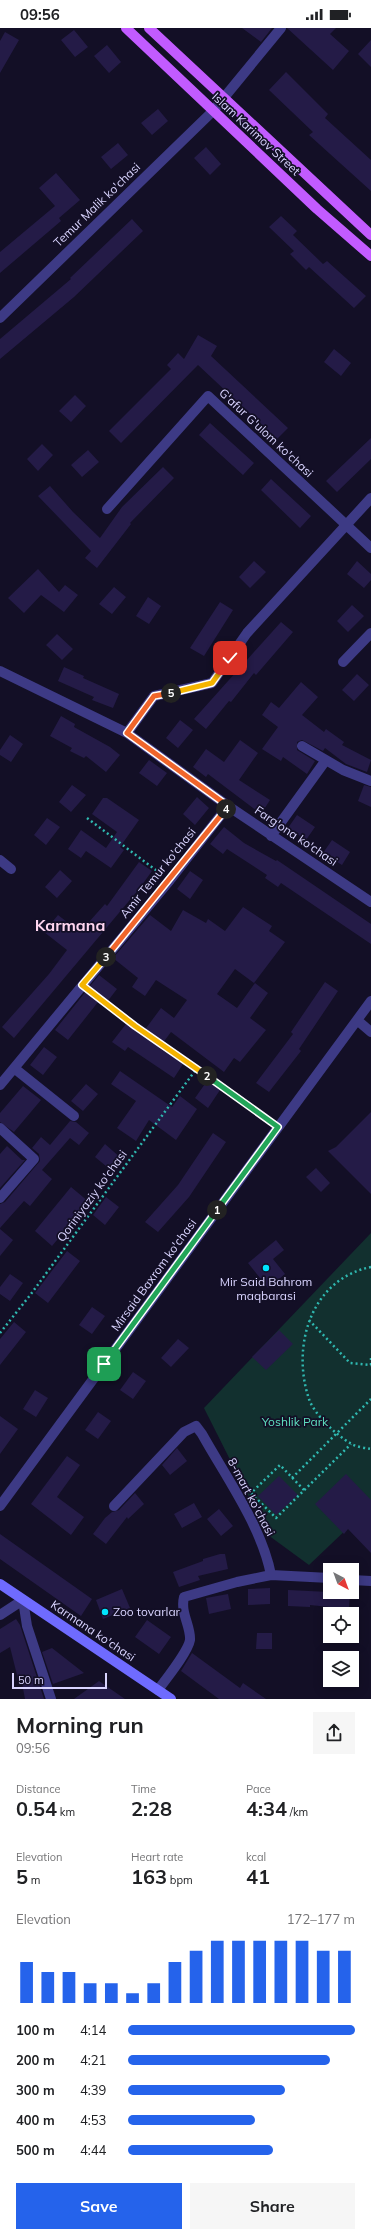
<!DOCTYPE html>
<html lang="en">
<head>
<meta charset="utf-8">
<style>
  :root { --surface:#fff; --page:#f6f6f6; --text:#202124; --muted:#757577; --accent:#2563eb }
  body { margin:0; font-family:Mulish,sans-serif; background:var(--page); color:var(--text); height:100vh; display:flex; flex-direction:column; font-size:15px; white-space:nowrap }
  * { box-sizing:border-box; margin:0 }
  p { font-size:13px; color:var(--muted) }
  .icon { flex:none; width:22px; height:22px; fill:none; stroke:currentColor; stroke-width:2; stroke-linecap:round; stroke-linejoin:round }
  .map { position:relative; height:1671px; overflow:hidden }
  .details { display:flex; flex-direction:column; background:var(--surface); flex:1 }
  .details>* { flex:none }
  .needle { width:26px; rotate:139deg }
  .controls { position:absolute; left:323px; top:1535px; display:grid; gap:8px }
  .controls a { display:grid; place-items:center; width:36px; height:36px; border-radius:0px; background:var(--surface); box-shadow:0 2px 10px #0003; font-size:20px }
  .scale { position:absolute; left:12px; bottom:10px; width:95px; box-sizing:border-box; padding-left:4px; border:2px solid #d9d4ff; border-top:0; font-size:11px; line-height:14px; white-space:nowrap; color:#d9d4ff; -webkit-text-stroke:3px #130f26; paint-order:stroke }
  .pin { position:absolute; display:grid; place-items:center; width:34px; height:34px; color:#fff; margin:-17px; border-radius:8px; box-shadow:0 2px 6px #0006 }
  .km { position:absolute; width:20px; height:20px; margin:-10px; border-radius:50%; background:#222; color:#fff; font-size:11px; line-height:20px; text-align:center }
  .round { display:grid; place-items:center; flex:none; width:42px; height:42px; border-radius:0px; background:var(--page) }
  .head { display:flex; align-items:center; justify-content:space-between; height:68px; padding:0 16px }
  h1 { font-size:22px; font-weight:700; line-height:30px }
  .figures { display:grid; grid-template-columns:repeat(3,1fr); gap:6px; height:68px; padding:4px 16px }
  .figures div { display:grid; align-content:center }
  .figures b { font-size:20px; font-weight:700 }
  .figures small { font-size:11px; font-weight:400 }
  .figures p { font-size:11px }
  .chart { height:112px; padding:8px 16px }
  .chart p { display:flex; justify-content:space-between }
  .chart svg { width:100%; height:72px; margin-top:4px; stroke:var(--accent); stroke-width:6 }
  .action { display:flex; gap:8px; margin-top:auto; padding:8px 16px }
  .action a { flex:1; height:46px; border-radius:0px; background:var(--accent); color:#fff; font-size:16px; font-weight:700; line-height:46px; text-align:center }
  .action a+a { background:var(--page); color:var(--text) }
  ul { padding:0 16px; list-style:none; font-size:13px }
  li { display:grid; grid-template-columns:64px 48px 1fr; align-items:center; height:30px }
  li i { height:10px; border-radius:5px; background:var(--accent) }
  .status { display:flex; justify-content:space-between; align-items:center; height:28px; padding:0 20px; background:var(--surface); direction:ltr }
  .status svg { height:11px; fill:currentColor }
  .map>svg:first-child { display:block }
  .green { fill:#12302f }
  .building { fill:#241b47 }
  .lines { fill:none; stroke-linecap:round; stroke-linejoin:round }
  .path { stroke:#2fb8b0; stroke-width:2.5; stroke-dasharray:2 3; stroke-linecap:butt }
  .minor { stroke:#3d3a85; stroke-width:10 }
  .secondary { stroke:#6f6bff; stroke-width:10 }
  .primary { stroke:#c25bff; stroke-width:10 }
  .split-1-casing { stroke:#fff; stroke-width:8 }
  .split-2-casing { stroke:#fff; stroke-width:8 }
  .split-3-casing { stroke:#fff; stroke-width:8 }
  .split-4-casing { stroke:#fff; stroke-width:8 }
  .split-5-casing { stroke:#fff; stroke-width:8 }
  .split-6-casing { stroke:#fff; stroke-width:8 }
  .split-1 { stroke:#22a559; stroke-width:5 }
  .split-2 { stroke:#22a559; stroke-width:5 }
  .split-3 { stroke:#f5b400; stroke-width:5 }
  .split-4 { stroke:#f0652b; stroke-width:5 }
  .split-5 { stroke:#f0652b; stroke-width:5 }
  .split-6 { stroke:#f5b400; stroke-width:5 }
  .poi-dot { fill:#00e5ff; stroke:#130f26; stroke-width:1.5 }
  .labels { text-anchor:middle; stroke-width:3.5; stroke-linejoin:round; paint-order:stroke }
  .street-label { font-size:12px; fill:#d9d4ff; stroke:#130f26 }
  .poi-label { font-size:12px; fill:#d9d4ff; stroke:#130f26 }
  .park-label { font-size:12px; fill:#5fe0c0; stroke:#130f26 }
  .district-label { font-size:16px; font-weight:bold; fill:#ffd6f0; stroke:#130f26 }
</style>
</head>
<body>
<div class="status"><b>09:56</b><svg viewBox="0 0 49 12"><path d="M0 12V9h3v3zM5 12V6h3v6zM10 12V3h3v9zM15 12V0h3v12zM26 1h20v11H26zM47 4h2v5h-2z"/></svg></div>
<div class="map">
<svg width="371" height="1671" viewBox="0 0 371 1671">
  <rect width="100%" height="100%" fill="#130f26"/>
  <path class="green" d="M371,1205V1478L309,1537L268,1507L204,1380Z"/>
  <path class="building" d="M242,0H272L261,14Z
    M287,0H336L330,6L349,23L333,42Z
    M74,2L88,19L75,29L61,12Z
    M5,4L19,12L0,45V13Z
    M371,12V39L358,26Z
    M107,17L121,34L109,45L94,28Z
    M286,44L328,86L325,90L371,132V163L309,107L313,104L269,62Z
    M158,81L168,93L152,107L141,95Z
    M118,115L128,127L111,141L101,129Z
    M206,119L221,136L210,147L194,130Z
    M56,145L80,172L59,190L61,193L0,245V224L55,178L39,160Z
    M281,188L297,203L293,207L323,236L327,233L366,268L354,280L309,239L306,242L290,226L294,223L269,199Z
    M132,191L143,203L74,269L0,331V311L71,251L70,250Z
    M198,307L217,318L211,328L288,400L277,411L198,337L121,415L109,403L171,341L167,337L178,325L184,331Z
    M334,321L351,335L341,348L324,334Z
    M75,367L86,378L71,394L59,383Z
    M210,395L254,435L243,447L199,407Z
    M371,410V431L337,464L326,453Z
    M42,416L53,427L38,443L27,431Z
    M88,422L99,434L82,449L71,437Z
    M163,439L174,450L130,495L131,496L97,540L85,530L91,523L38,468L50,458L73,484L100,510L122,479Z
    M271,451L311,488L300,500L261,462Z
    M254,533L266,544L250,560L239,549Z
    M357,533L371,546V552L364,560L347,546Z
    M38,541L59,564L65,557L78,567L64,584L41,567L24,585L8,570Z
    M114,559L126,569L112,586L99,576Z
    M148,569L161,578L149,596L136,588Z
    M220,574L233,582L204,628L190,620Z
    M352,577L364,588L348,604L337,593Z
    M281,594L293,604L256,647L254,645L231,674L229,673L206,701L194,691Z
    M57,606L73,621L62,632L46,617Z
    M64,639L84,648L83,650L119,666L113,680L92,672L94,669L58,653Z
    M357,646L369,657L354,673L342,662Z
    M301,654L318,669L302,687L324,704L326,701L344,714L342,717L371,732L367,744L346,736L325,720L323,723L302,712L297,714V722L315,733L307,746L283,729L281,733L262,721L278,699L262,687L271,674L279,680Z
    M61,688L75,696L74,699L110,719L120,727L106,744L86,728L84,730L70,723L72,720L50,708Z
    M180,692L193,702L178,720L166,710Z
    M10,707L23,716L11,734L0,727V722Z
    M240,712L258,725L239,752L270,772L261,786L208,746L206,749L193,739L206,721L224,734Z
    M149,732L167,745L157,758L139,745Z
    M72,757L86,767L71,784L59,774Z
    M364,757L371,759V779L358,773Z
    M197,769L209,780L195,797L183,786Z
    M103,770H107L139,792L120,819L124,822L111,840L86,823L81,830L68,821L81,802L106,820L117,804L92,786Z
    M297,787L315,799L306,812L288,800Z
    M47,790L60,799L46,817L34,807Z
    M224,799L244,815L276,833L277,832L371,896V916L281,855L278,859L265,850L267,847L227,821L223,826L210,816Z
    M332,812L350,824L342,837L323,825Z
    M139,834L152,843L139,861L14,1010L2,999L49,946L67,922L44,904L58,887L80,904L105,876L107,878Z
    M60,842L72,853L57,870L45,859Z
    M190,843L203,852L190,871L177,861Z
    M243,879L272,898L269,903L285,914L254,955L235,941L217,966L237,980L255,955L268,965L250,990L266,1002L240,1034L234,1030L224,1044L171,1004L159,1020L183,1036L174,1050L128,1019L125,1023L112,1014L126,996L141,1007L161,980L174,990L187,972L156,952L145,968L132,959L138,950L113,930L150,887L171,903L183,882L206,895L208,891L225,903Z
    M99,947L117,961L107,974L102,969L68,1012L55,1002Z
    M325,954L338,963L299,1021L301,1023L269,1064L256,1055L293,1006L291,1004Z
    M44,1019L57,1029L43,1047L30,1037Z
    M120,1043L172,1079L180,1068L197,1081L176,1112L149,1092L136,1113L117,1100L136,1073L111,1056Z
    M207,1053L220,1062L208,1080L195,1070Z
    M86,1056L98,1066L83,1083L71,1073Z
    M23,1058L41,1072L14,1104L0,1094V1085Z
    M371,1084V1166L328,1123L336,1119Z
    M70,1093L76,1094L89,1105L79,1117L70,1110L42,1142L52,1151L30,1178L24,1173L0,1200V1176L5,1174L40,1133L39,1126L32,1120L41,1109L50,1117Z
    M213,1105L226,1114L189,1169L158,1204L145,1194L178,1157Z
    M105,1116L122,1131L112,1143L95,1129Z
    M7,1118L22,1132H25L0,1160V1126Z
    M316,1140L330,1155L321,1164L306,1149Z
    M71,1159L89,1174L52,1218L35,1203Z
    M106,1169L119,1179L105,1197L93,1187Z
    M0,1201L13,1212L0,1228Z
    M276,1212L284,1222L273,1231L285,1246L268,1260L248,1235Z
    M67,1223L80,1233L48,1275L35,1265Z
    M10,1246L23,1255L10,1273L0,1266V1259Z
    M92,1279L105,1288L92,1306L79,1297Z
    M14,1294L26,1304L0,1337V1311Z
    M279,1302L293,1316L266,1342L252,1329Z
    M178,1311L189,1320L171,1339L161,1330Z
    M133,1344L146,1353L133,1371L120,1362Z
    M35,1362L48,1370L36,1389L23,1381Z
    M98,1384L111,1393L98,1411L85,1402Z
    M0,1388L18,1401L0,1426Z
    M177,1420L187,1433L170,1447L162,1437Z
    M67,1428L80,1437L57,1469L84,1489L71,1507L31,1476Z
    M346,1446L371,1472V1525L348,1501L344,1506L315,1476Z
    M279,1448L298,1467L276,1487L258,1468Z
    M135,1465L144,1476L128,1491L127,1489L106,1516L93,1506L105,1490L112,1484L119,1482Z
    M194,1475L202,1489L182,1500L174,1486Z
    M219,1481L233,1498L221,1508L207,1491Z
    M0,1506L92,1571L81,1588L0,1531Z
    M220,1526H225L228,1541L198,1548L200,1552L179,1559L173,1544L203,1533V1531Z
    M270,1560V1576L248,1577V1561Z
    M122,1561L130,1580L103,1591L96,1572Z
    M288,1562L350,1565L349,1581L310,1577V1579L288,1578Z
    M228,1566L231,1581L209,1586L206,1570Z
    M16,1591L20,1597L44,1671H25L22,1655H19L10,1619L0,1625V1601Z
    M147,1592L171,1609L159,1626L135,1609Z
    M257,1605H272V1621H256Z
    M52,1620L84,1645L53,1656L42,1624Z
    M192,1625L240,1660L243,1655L266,1671H219L181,1643Z
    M99,1653L125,1671H74Z"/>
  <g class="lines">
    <path class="path" d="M87,790L161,846
      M90,964L135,998L270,1093
      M371,1239C311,1251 291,1318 309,1371C314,1386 336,1407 350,1415C356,1419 365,1420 371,1421
      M309,1292L350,1335L371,1337
      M0,1305L31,1266L197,1040
      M371,1337V1327
      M292,1450L371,1371
      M304,1462L280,1437L251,1465L276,1490L351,1416"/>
    <path class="minor" d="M0,290L213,83L281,0
      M107,481L208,368L371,520
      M343,634L371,605
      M0,643L127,705L228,778L371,874
      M127,705L154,668L212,655L247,605L371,470
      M302,718L343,742L371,753
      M271,808L326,732
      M0,832L11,841
      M357,992L371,1004
      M14,1040L74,1088
      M0,1057L170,852L228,778
      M0,1100L34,1131L0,1170
      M0,1478L371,973
      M114,1478L184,1404L196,1398L202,1406C226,1449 262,1499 271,1547
      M352,1552L371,1553
      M0,1587L23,1572L27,1598L51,1671
      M158,1662C166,1651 188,1624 190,1612C191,1598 180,1585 184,1569L237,1554L271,1547L330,1550"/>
    <path class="secondary" d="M0,1556L171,1671"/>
    <path class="primary" d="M126,0L317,181L371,228
      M149,0L371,207"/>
  </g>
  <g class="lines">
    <g class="split-1-casing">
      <path id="split-1" d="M104,1336L217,1182"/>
    </g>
    <g class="split-2-casing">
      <path id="split-2" d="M207,1048L278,1099L217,1182"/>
    </g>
    <g class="split-3-casing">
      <path id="split-3" d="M106,929L82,957L135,998L207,1048"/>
    </g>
    <g class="split-4-casing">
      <path id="split-4" d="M106,929L226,781"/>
    </g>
    <g class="split-5-casing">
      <path id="split-5" d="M171,665L154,668L127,705L228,778L226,781"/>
    </g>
    <g class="split-6-casing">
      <path id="split-6" d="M171,665L212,655L230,630"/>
    </g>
    <use href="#split-1" class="split-1"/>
    <use href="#split-2" class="split-2"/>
    <use href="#split-3" class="split-3"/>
    <use href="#split-4" class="split-4"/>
    <use href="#split-5" class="split-5"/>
    <use href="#split-6" class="split-6"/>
  </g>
  <g class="poi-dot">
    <circle cx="266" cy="1240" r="4"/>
    <circle cx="105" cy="1584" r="4"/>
  </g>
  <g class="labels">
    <g class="street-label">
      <text transform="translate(256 106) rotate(43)" y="4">Islam Karimov Street</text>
      <text transform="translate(97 177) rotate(-44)" y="4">Temur Malik ko'chasi</text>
      <text transform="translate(266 405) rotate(43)" y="4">G'afur G'ulom ko'chasi</text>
      <text transform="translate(296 808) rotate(34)" y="4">Farg'ona ko'chasi</text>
      <text transform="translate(158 845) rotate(-51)" y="4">Amir Temur ko'chasi</text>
      <text transform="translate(92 1168) rotate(-54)" y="4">Qoriniyaziy ko'chasi</text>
      <text transform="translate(154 1247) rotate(-54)" y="4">Mirsaid Baxrom ko'chasi</text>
      <text transform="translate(251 1469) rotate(62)" y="4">8-mart ko'chasi</text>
      <text transform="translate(93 1603) rotate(34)" y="4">Karmana ko'chasi</text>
    </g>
    <g class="poi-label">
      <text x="266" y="1258">Mir Said Bahrom<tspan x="266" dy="14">maqbarasi</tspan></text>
      <text x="113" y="1588" text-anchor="start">Zoo tovarlar</text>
    </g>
    <g class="park-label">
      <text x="295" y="1398">Yoshlik Park</text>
    </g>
    <g class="district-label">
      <text x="70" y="903">Karmana</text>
    </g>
  </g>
</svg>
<div class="controls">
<a><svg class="needle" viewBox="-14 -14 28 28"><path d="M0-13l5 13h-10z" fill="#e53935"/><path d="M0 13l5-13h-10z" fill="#757577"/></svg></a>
<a><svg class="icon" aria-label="locate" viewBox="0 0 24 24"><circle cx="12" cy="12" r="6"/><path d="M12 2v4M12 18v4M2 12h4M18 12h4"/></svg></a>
<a><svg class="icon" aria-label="layers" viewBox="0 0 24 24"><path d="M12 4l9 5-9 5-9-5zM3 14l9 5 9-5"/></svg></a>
</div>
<div class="scale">50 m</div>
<div class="pin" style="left:104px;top:1336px;background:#1e9e55"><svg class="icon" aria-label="arrive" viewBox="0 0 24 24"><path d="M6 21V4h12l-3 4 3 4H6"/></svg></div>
<div class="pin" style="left:230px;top:630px;background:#d93025"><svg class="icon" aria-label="check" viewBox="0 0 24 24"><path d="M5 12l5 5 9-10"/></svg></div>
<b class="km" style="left:217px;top:1182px">1</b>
<b class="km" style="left:207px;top:1048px">2</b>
<b class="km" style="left:106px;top:929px">3</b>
<b class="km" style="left:226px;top:781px">4</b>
<b class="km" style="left:171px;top:665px">5</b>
</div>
<section class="details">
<div class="head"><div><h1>Morning run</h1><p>09:56</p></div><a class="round"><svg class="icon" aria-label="share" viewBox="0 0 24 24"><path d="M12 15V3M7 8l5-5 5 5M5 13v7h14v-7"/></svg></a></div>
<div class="figures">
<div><p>Distance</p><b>0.54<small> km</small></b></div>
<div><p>Time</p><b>2:28</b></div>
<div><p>Pace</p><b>4:34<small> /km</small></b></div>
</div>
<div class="figures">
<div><p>Elevation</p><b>5<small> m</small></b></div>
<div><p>Heart rate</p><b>163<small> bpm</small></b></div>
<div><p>kcal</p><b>41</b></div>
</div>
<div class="chart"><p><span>Elevation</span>172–177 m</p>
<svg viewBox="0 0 160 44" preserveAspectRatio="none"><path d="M5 44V19M15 44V25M25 44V25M35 44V32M45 44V32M55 44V38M65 44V32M75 44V19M85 44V12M95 44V6M105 44V6M115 44V6M125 44V6M135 44V6M145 44V12M155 44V12"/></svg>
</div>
<ul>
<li><b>100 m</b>4:14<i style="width:100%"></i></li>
<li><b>200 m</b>4:21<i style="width:89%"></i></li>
<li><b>300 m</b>4:39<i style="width:69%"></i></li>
<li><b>400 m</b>4:53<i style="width:56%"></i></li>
<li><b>500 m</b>4:44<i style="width:64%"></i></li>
</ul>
<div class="action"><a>Save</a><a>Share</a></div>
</section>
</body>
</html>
